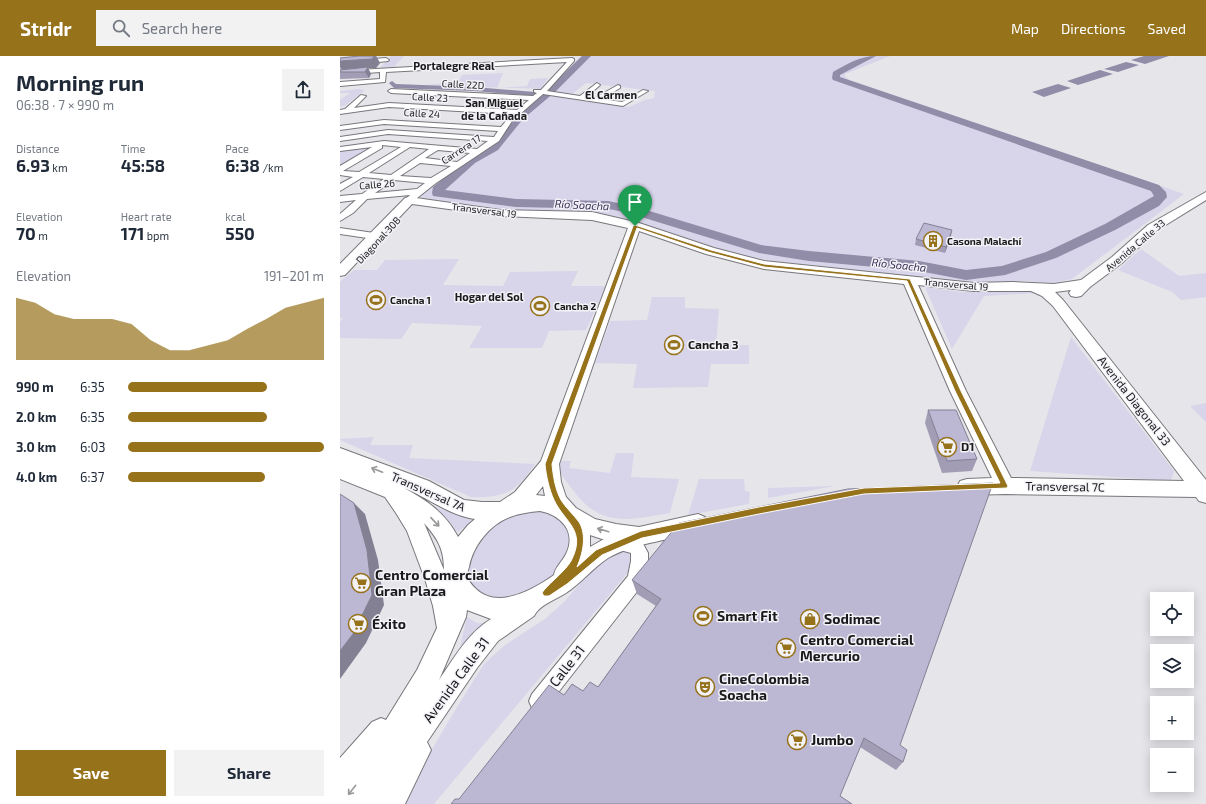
<!DOCTYPE html>
<html lang="en">
<head>
<meta charset="utf-8">
<style>
  :root { --surface:#fff; --page:#f2f2f3; --text:#1f2937; --muted:#747a83; --accent:#96721b }
  body { margin:0; font-family:"Exo 2",sans-serif; background:var(--page); color:var(--text); height:100vh; display:flex; flex-direction:column; font-size:15px; white-space:nowrap }
  * { box-sizing:border-box; margin:0 }
  p { font-size:13px; color:var(--muted) }
  .icon { flex:none; width:22px; height:22px; fill:none; stroke:currentColor; stroke-width:2; stroke-linecap:round; stroke-linejoin:round }
  .map { position:relative; flex:1; overflow:hidden }
  .sheet { display:flex; flex-direction:column; background:var(--surface); width:340px }
  .sheet>* { flex:none }
  .fabs { position:absolute; left:810px; top:536px; display:grid; gap:8px }
  .fabs a { display:grid; place-items:center; width:44px; height:44px; border-radius:0px; background:var(--surface); box-shadow:0 2px 10px #0003; font-size:20px }
  .pin { position:absolute; display:grid; place-items:center; width:34px; height:34px; color:#fff; margin:-41px -17px; border-radius:50% 50% 50% 0; rotate:-45deg; box-shadow:0 0 4px #0007 }
  .pin .icon { rotate:45deg }
  .round { display:grid; place-items:center; flex:none; width:42px; height:42px; border-radius:0px; background:var(--page) }
  .summary { display:flex; align-items:center; justify-content:space-between; height:68px; padding:0 16px }
  h1 { font-size:22px; font-weight:700; line-height:30px }
  .metrics { display:grid; grid-template-columns:repeat(3,1fr); gap:6px; height:68px; padding:4px 16px }
  .metrics div { display:grid; align-content:center }
  .metrics b { font-size:17px; font-weight:700 }
  .metrics small { font-size:11px; font-weight:400 }
  .metrics p { font-size:11px }
  .chart { height:112px; padding:8px 16px }
  .chart p { display:flex; justify-content:space-between }
  .chart svg { width:100%; height:72px; margin-top:4px; fill:var(--accent); opacity:.7 }
  .cta { display:flex; gap:8px; margin-top:auto; padding:8px 16px }
  .cta a { flex:1; height:46px; border-radius:0px; background:var(--accent); color:#fff; font-size:16px; font-weight:700; line-height:46px; text-align:center }
  .cta a+a { background:var(--page); color:var(--text) }
  ul { padding:0 16px; list-style:none; font-size:13px }
  li { display:grid; grid-template-columns:64px 48px 1fr; align-items:center; height:30px }
  li i { height:10px; border-radius:5px; background:var(--accent) }
  header { display:flex; align-items:center; gap:24px; box-sizing:border-box; height:56px; padding:0 20px; background:var(--accent); color:#fff }
  header strong { font-size:19px }
  nav { display:flex; gap:22px; margin-inline-start:auto; font-size:14px }
  .search { width:280px; height:36px; background:var(--page); display:flex; align-items:center; gap:10px; box-sizing:border-box; padding:0 14px; border-radius:0px; color:var(--muted); font-size:15px }
  main { display:flex; flex:1; min-height:0 }
  .map>svg:first-child { display:block }
  .green { fill:#d8d4ea; fill-rule:evenodd }
  .water { fill:#918ca8 }
  .lines { fill:none; stroke-linecap:round; stroke-linejoin:round }
  .canal { fill:#918ca8; fill-rule:evenodd }
  .river { fill:#918ca8; fill-rule:evenodd }
  .minor-casing { stroke:#78777b; stroke-width:2 }
  .major-casing { stroke:#78777b; stroke-width:2 }
  .minor { fill:#fff; fill-rule:evenodd }
  .major { fill:#fff; fill-rule:evenodd }
  .wall { fill:#a29db5 }
  .shaded-wall { fill:#848094 }
  .building { fill:#bcb7d3; stroke:#848094 }
  .oneway { stroke:#989899 }
  .route { fill:#96721b; stroke:#fff; fill-rule:evenodd }
  .labels { text-anchor:middle; stroke-width:3; stroke-linejoin:round; paint-order:stroke }
  .far-street-label { font-size:10px; fill:#1a1a1c; stroke:#f3f2f7 }
  .far-poi-label { font-size:10px; font-weight:bold; fill:#1a1a1c; stroke:#f3f2f7; text-anchor:start }
  .far-neighbourhood-label { font-size:11px; font-weight:bold; fill:#1a1a1c; stroke:#f3f2f7 }
  .far-water-label { font-size:11px; font-style:italic; fill:#392f57; stroke:#f3f2f7 }
  .poi-label { font-size:12px; font-weight:bold; fill:#1a1a1c; stroke:#f3f2f7; text-anchor:start }
  .street-label { font-size:12px; fill:#1a1a1c; stroke:#f3f2f7 }
  .near-poi-label { font-size:14px; font-weight:bold; fill:#1a1a1c; stroke:#f3f2f7; text-anchor:start }
  .near-street-label { font-size:14px; fill:#1a1a1c; stroke:#f3f2f7 }
</style>
</head>
<body>
<header>
<strong>Stridr</strong>
<div class="search"><svg class="icon" aria-label="search" viewBox="0 0 24 24"><circle cx="10" cy="10" r="6"/><path d="M15 15l6 6"/></svg>Search here</div>
<nav><a>Map</a><a>Directions</a><a>Saved</a></nav>
</header>
<main>
<section class="sheet">
<div class="summary"><div><h1>Morning run</h1><p>06:38 · 7 × 990 m</p></div><a class="round"><svg class="icon" aria-label="share" viewBox="0 0 24 24"><path d="M12 15V3M7 8l5-5 5 5M5 13v7h14v-7"/></svg></a></div>
<div class="metrics">
<div><p>Distance</p><b>6.93<small> km</small></b></div>
<div><p>Time</p><b>45:58</b></div>
<div><p>Pace</p><b>6:38<small> /km</small></b></div>
</div>
<div class="metrics">
<div><p>Elevation</p><b>70<small> m</small></b></div>
<div><p>Heart rate</p><b>171<small> bpm</small></b></div>
<div><p>kcal</p><b>550</b></div>
</div>
<div class="chart"><p><span>Elevation</span>191–201 m</p>
<svg viewBox="0 0 160 44" preserveAspectRatio="none"><path d="M0 44V6L10 9L20 16L30 19L40 19L50 19L60 22L70 32L80 38L90 38L100 35L110 32L120 25L130 19L140 12L150 9L160 6V44z"/></svg>
</div>
<ul>
<li><b>990 m</b>6:35<i style="width:71%"></i></li>
<li><b>2.0 km</b>6:35<i style="width:71%"></i></li>
<li><b>3.0 km</b>6:03<i style="width:100%"></i></li>
<li><b>4.0 km</b>6:37<i style="width:70%"></i></li>
</ul>
<div class="cta"><a>Save</a><a>Share</a></div>
</section>
<div class="map">
<svg width="866" height="748" viewBox="0 0 866 748">
  <rect width="100%" height="100%" fill="#e6e5ea"/>
  <path class="green" d="M51,0H64L53,12L39,13Z
    M241,0H550L505,18V21L510,24L844,138L732,223L713,227L684,225L646,228L424,204L407,201L254,156L169,155L82,142V138L131,102L155,86L174,62L209,34ZM246,27L315,35L314,42L305,44L289,51L211,38L213,36L231,39Z
    M163,17L157,32L187,30L190,23L208,22L201,33L86,29L118,26L122,19Z
    M19,33L25,34L6,49L0,51V44L10,37H0V35Z
    M27,91L29,92L0,110V94Z
    M801,193L839,220L866,217V241L841,244L832,236L778,214Z
    M119,203L103,229L163,230L170,216L238,215L231,230H266L246,274L209,275L202,292H129L142,270L72,267L61,283L0,282V266L3,262H0V226L14,214H37L45,204Z
    M585,231L620,236L694,234L697,237L644,240L612,293Z
    M312,241H345V252L379,253L376,289H409V308H371L368,331L293,332L297,308L255,307L270,265L307,264Z
    M731,281L834,415L831,425L690,415Z
    M866,347V366L850,350Z
    M34,381L30,389H73L69,402L195,408C190,415 185,422 179,428C168,440 146,442 131,441L0,384V383Z
    M276,397H294L291,421L339,423L330,457C290,464 260,472 233,434C225,423 220,419 217,405H231L229,412L270,417Z
    M359,423H404L405,435L410,436L409,448L348,459Z
    M495,430L428,442V432Z
    M94,451L134,463L118,476Z
    M199,454L211,457L221,463L228,472L231,482L230,495L218,518L180,543H152L132,531L127,521L126,510L146,474L172,458Z
    M279,494H290L292,503L290,514L94,748H60L111,661L144,608L165,589L205,563L224,546L249,517L264,503Z
    M127,561L137,567H147L120,590Z"/>
  <path class="water" d="M804,0H829L805,8L791,4Z
    M786,6L799,9L778,16L764,13Z
    M760,14L773,18L738,29L727,25Z
    M718,28L731,32L704,41L692,36Z"/>
  <g class="lines">
    <path class="canal" d="M52,25L56,28L134,31L195,36L198,38L195,40L134,35L54,32L49,27Z"/>
    <path class="river" d="M242,0H251L215,36L183,63L158,94L135,107L105,134L176,143L268,145L293,150L421,189L469,195L579,205L626,214L662,210L706,196L765,168L814,140L811,135L493,24L492,22L493,16C507,8 520,0 536,0L500,19V21L819,129L826,136L827,141L819,150L775,174L716,202L665,219L626,224L579,215L469,205L419,197L285,156L268,153L176,151L93,140L92,137L93,131L127,103L150,90L175,59L209,32Z"/>
    <g class="minor-casing">
      <path id="minor" d="M46,2L49,4L48,5L20,8L17,6L20,4Z
        M232,2L234,3V5L207,35L240,40L257,27L260,29L259,30L246,41L255,42L278,29L280,30V32L262,43L282,46L303,34L308,35L283,50L203,38L172,65L159,85L96,127L72,146H66L65,144L70,139L27,143L13,157L0,165V158L16,144L0,146V140L22,138L44,123L23,121L0,135V128L13,121L0,119V110L32,91L0,95V91L44,85L137,93L148,85L48,78L0,85V81L48,74L154,81L158,75L44,68L0,74V70L44,64L161,71L172,58L49,51L0,58V54L5,53L21,39L26,40L14,52L49,47L177,54L189,44L51,37L48,35L51,33L193,40L197,37L194,36V34H201L227,6L46,16L45,26L0,30V26L40,23V16L0,19V15ZM42,89L61,91L19,116L3,115L42,92ZM70,91L89,93L51,119L29,117ZM98,94L130,97L117,106L85,102ZM80,107L111,110L91,122L60,120ZM54,124L85,127L77,133L35,137Z
        M0,172L34,177L39,180L34,183L0,178Z
        M279,480L301,484L308,497V507L313,513L310,519L206,652L199,655L192,652L189,645L192,638L288,520L291,505V497L273,492L271,487L273,482Z"/>
    </g>
    <g class="major-casing">
      <path id="major" d="M866,136V144L816,175L782,207L750,231L741,240L736,241L731,240L729,237L731,234L715,236L723,244L866,424V447L859,445L856,441L665,438L627,439L620,437L617,431L620,425L627,423L652,422L610,335L564,228L424,213L366,198L299,175L219,408L221,426L226,441L236,452L255,463L276,468L299,471L358,458L365,461L368,467L365,473C333,485 298,485 268,502C253,512 241,527 226,537C215,544 199,549 194,560L158,585L137,612L87,686L91,694L65,748H0V702L32,666L41,662L46,664L77,614L97,572L93,550L85,523L67,475L56,457L45,441L0,423V407L22,415L0,407V392L89,425L124,444L142,446H160L175,436L201,405L288,172L252,164L160,160L72,148L5,219L0,220V208L65,142L69,141L160,154L252,156L299,167L374,192L424,205L634,227L672,226L714,228L741,224L772,201L808,169ZM578,229L634,235H691L702,240L713,250L844,425L671,422L626,335ZM203,430L205,440L196,439ZM64,432C89,442 108,459 135,463L128,469L118,481C106,458 87,444 64,432ZM200,455C221,459 237,476 226,498C223,505 215,511 214,519C194,533 158,554 136,533C133,530 128,525 127,520C127,518 128,514 129,511C133,490 149,469 170,461C180,457 190,456 200,455ZM84,467C98,483 104,493 104,514ZM250,479L262,483H264L250,491ZM127,554L151,563C128,577 114,602 99,624L126,561Z"/>
    </g>
    <use href="#minor" class="minor"/>
    <use href="#major" class="major"/>
  </g>
  <path class="wall" d="M19,0H36L40,7L36,12H28L31,18L29,22L0,23V14L1,13Z
    M611,180L605,197L575,189L576,183Z
    M588,354L637,403L632,415L602,417L585,367Z
    M292,524L560,689L563,706L556,714L520,691L119,743L224,639L243,635L258,631L316,550L297,538Z"/>
  <path class="shaded-wall" d="M36,0L40,7L36,12H28L31,18L29,22L25,16L1,13L0,11V5Z
    M612,174L611,180L605,197L606,191Z
    M14,447L25,458L38,504L44,549L26,587L0,623V595Z"/>
  <path class="building" d="M19,0H34L32,3L0,5V2Z
    M28,11L25,16H0V14Z
    M584,167L612,174L606,191L576,183Z
    M588,354H616L637,403L607,405Z
    M653,427L560,689L567,694L563,706L524,682L500,740L512,748H111L115,743H119L209,629L224,639L232,628L243,635L250,626L258,631L321,543L292,524L339,467L508,433Z
    M0,438L14,447L27,494L32,539L13,578L0,595Z"/>
  <defs><path id="oneway-shaft" d="M-6 0H5M1.5-3L5.5 0L1.5 3" fill="none" stroke-width="1.6" stroke-linecap="round" stroke-linejoin="round"/></defs>
  <g class="oneway">
    <use href="#oneway-shaft" transform="translate(37 414) rotate(-159)"/>
    <use href="#oneway-shaft" transform="translate(95 466) rotate(47)"/>
    <use href="#oneway-shaft" transform="translate(263 474) rotate(-164)"/>
    <use href="#oneway-shaft" transform="translate(12 734) rotate(128)"/>
  </g>
  <path class="route" d="M295,169L371,194L424,208L570,223L621,335L668,430L667,432L524,438L419,458L302,482L262,499L227,528L209,540H204L202,537L204,534C211,526 226,514 231,505C247,474 225,467 214,444C209,433 206,419 205,408L293,170ZM297,172L368,196L424,211L567,225L615,335L660,427L524,432L419,451L301,475L256,494L237,511C243,497 247,479 239,466C233,458 226,452 221,444C215,433 213,419 212,408Z"/>
  <defs>
    <g id="building-ring" transform="scale(1)"><circle r="9.5" fill="#f3f2f7" stroke="#96721b" stroke-width="1.5"/><path d="M-4-6H4V6H1V3H-1V6H-4ZM-2.5-4.3h1.7v1.8h-1.7ZM.8-4.3h1.7v1.8H.8ZM-2.5-1h1.7V.8h-1.7ZM.8-1h1.7V.8H.8Z" fill="#96721b"/></g>
    <g id="stadium-ring" transform="scale(1)"><circle r="9.5" fill="#f3f2f7" stroke="#96721b" stroke-width="1.5"/><path d="M0-5a6.5 5 0 1 0 0 10a6.5 5 0 1 0 0-10ZM-3.5-1.8h7v3.6h-7Z" fill="#96721b"/></g>
    <g id="supermarket-ring" transform="scale(1)"><circle r="9.5" fill="#f3f2f7" stroke="#96721b" stroke-width="1.5"/><path d="M-6-5.5h2.5l.6 2H6L4.5 2H-2.5L-4.4-4H-6ZM-1.5 3.2a1.3 1.3 0 1 0 .1 0ZM3 3.2a1.3 1.3 0 1 0 .1 0Z" fill="#96721b"/></g>
    <g id="shop-ring" transform="scale(1)"><circle r="9.5" fill="#f3f2f7" stroke="#96721b" stroke-width="1.5"/><path d="M-5-2.5h2.3a2.7 3.5 0 0 1 5.4 0H5L5.5 6h-11ZM-1.5-2.5h3a1.5 2.3 0 0 0-3 0Z" fill="#96721b"/></g>
    <g id="theatre-ring" transform="scale(1)"><circle r="9.5" fill="#f3f2f7" stroke="#96721b" stroke-width="1.5"/><path d="M-5-5.5Q0-4 5-5.5V0Q5 5 0 6Q-5 5-5 0ZM-3.3-2.5H-1v1.5H-3.3ZM1-2.5H3.3v1.5H1ZM-2.8 1Q0 5.5 2.8 1Z" fill="#96721b"/></g>
  </defs>
  <g fill-rule="evenodd">
    <use href="#building-ring" x="593" y="185"/>
    <use href="#stadium-ring" x="36" y="244"/>
    <use href="#stadium-ring" x="200" y="250"/>
    <use href="#stadium-ring" x="334" y="289"/>
    <use href="#supermarket-ring" x="607" y="391"/>
    <use href="#supermarket-ring" x="21" y="527"/>
    <use href="#stadium-ring" x="363" y="560"/>
    <use href="#shop-ring" x="470" y="563"/>
    <use href="#supermarket-ring" x="18" y="568"/>
    <use href="#supermarket-ring" x="446" y="592"/>
    <use href="#theatre-ring" x="365" y="631"/>
    <use href="#supermarket-ring" x="457" y="684"/>
  </g>
  <g class="labels">
    <g class="far-street-label">
      <text transform="translate(123 28) rotate(3)" y="4">Calle 22D</text>
      <text transform="translate(90 41) rotate(3)" y="4">Calle 23</text>
      <text transform="translate(82 57) rotate(3)" y="4">Calle 24</text>
      <text transform="translate(121 93) rotate(-33)" y="4">Carrera 17</text>
      <text transform="translate(37 128) rotate(-5)" y="4">Calle 26</text>
      <text transform="translate(144 154) rotate(7)" y="4">Transversal 19</text>
      <text transform="translate(38 184) rotate(-47)" y="4">Diagonal 30B</text>
      <text transform="translate(795 189) rotate(-40)" y="4">Avenida Calle 33</text>
      <text transform="translate(616 228) rotate(5)" y="4">Transversal 19</text>
    </g>
    <g class="far-poi-label">
      <text x="607" y="189">Casona Malachí</text>
      <text x="50" y="248">Cancha 1</text>
      <text x="214" y="254">Cancha 2</text>
    </g>
    <g class="far-neighbourhood-label">
      <text x="114" y="14">Portalegre Real</text>
      <text x="271" y="43">El Carmen</text>
      <text x="154" y="51">San Miguel<tspan x="154" dy="13">de la Cañada</tspan></text>
      <text x="149" y="245">Hogar del Sol</text>
    </g>
    <g class="far-water-label">
      <text transform="translate(242 149) rotate(3)" y="4">Río Soacha</text>
      <text transform="translate(559 209) rotate(6)" y="4">Río Soacha</text>
    </g>
    <g class="poi-label">
      <text x="348" y="293">Cancha 3</text>
      <text x="621" y="395">D1</text>
    </g>
    <g class="street-label">
      <text transform="translate(794 345) rotate(52)" y="4">Avenida Diagonal 33</text>
      <text transform="translate(725 431) rotate(1)" y="4">Transversal 7C</text>
      <text transform="translate(88 436) rotate(24)" y="4">Transversal 7A</text>
    </g>
    <g class="near-poi-label">
      <text x="35" y="524">Centro Comercial<tspan x="35" dy="16">Gran Plaza</tspan></text>
      <text x="377" y="565">Smart Fit</text>
      <text x="484" y="568">Sodimac</text>
      <text x="32" y="573">Éxito</text>
      <text x="460" y="589">Centro Comercial<tspan x="460" dy="16">Mercurio</tspan></text>
      <text x="379" y="628">CineColombia<tspan x="379" dy="16">Soacha</tspan></text>
      <text x="471" y="689">Jumbo</text>
    </g>
    <g class="near-street-label">
      <text transform="translate(227 610) rotate(-52)" y="5">Calle 31</text>
      <text transform="translate(116 624) rotate(-54)" y="5">Avenida Calle 31</text>
    </g>
  </g>
</svg>
<div class="fabs">
<a><svg class="icon" aria-label="locate" viewBox="0 0 24 24"><circle cx="12" cy="12" r="6"/><path d="M12 2v4M12 18v4M2 12h4M18 12h4"/></svg></a>
<a><svg class="icon" aria-label="layers" viewBox="0 0 24 24"><path d="M12 4l9 5-9 5-9-5zM3 14l9 5 9-5"/></svg></a>
<a>+</a>
<a>−</a>
</div>
<div class="pin" style="left:295px;top:170px;background:#1e9e55"><svg class="icon" aria-label="arrive" viewBox="0 0 24 24"><path d="M6 21V4h12l-3 4 3 4H6"/></svg></div>
</div>
</main>
</body>
</html>
